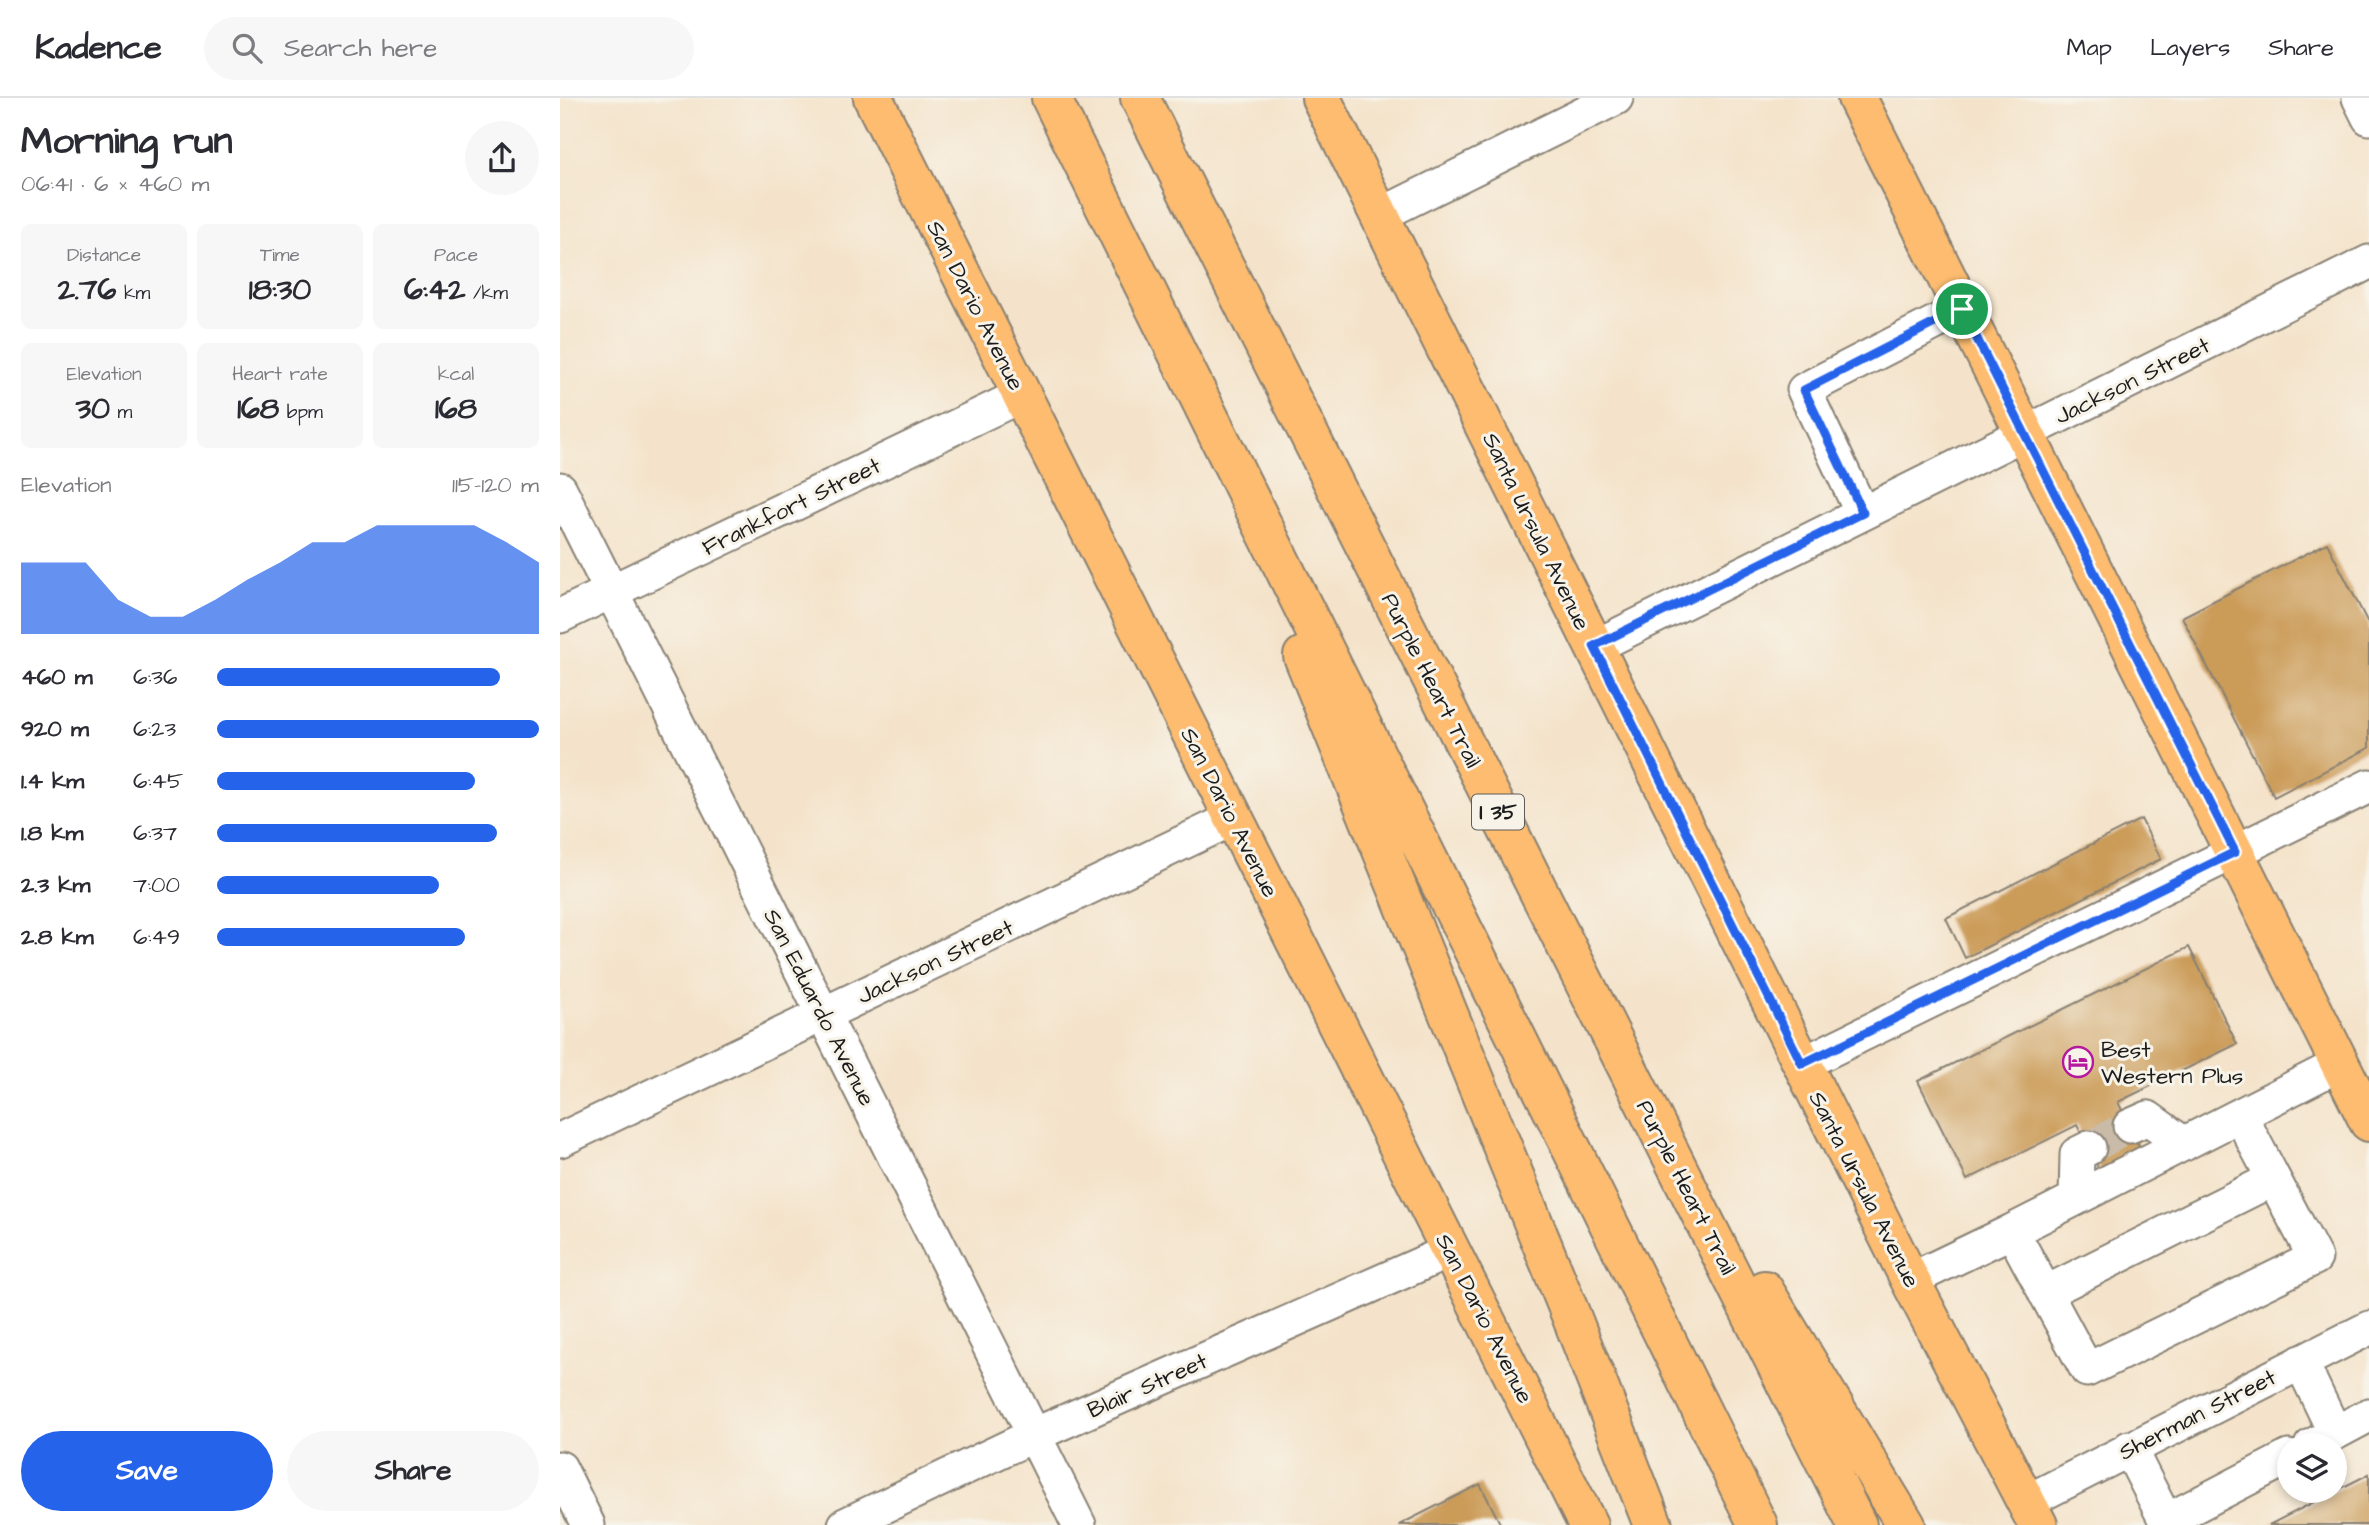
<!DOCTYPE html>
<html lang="en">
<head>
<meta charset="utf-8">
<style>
  :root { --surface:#fff; --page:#f7f7f7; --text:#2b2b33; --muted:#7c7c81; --line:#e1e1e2; --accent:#2563eb }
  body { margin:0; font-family:"Architects Daughter",sans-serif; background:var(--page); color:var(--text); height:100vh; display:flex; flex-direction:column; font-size:26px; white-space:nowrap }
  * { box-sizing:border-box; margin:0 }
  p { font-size:23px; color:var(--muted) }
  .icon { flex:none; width:38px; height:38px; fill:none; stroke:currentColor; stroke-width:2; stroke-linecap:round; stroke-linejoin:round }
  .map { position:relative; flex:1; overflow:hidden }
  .panel { display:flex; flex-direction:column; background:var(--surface); width:560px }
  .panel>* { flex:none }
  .fabs { position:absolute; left:1717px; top:1335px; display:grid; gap:14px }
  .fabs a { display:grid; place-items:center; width:70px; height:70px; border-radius:50%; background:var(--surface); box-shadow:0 4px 10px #0003; font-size:35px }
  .pin { position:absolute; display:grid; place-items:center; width:60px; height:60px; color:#fff; margin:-30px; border:4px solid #fff; border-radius:50%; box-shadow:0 2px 7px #0007 }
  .round { display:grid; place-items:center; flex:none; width:74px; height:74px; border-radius:37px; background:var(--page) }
  .head { display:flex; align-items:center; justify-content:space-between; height:119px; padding:0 21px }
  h1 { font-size:38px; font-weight:700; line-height:52px }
  .metrics { display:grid; grid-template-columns:repeat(3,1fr); gap:10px; height:119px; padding:7px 21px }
  .metrics div { display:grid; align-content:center; border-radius:10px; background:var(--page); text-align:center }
  .metrics b { font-size:30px; font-weight:700 }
  .metrics small { font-size:19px; font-weight:400 }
  .metrics p { font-size:19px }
  .chart { height:196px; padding:14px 21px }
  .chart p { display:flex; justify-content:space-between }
  .chart svg { width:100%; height:126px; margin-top:7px; fill:var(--accent); opacity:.7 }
  .primary-button { display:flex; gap:14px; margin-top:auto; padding:14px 21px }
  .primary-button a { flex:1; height:80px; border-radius:42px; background:var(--accent); color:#fff; font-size:28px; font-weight:700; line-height:80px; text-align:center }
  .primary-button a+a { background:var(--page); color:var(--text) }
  ul { padding:0 21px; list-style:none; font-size:23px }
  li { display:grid; grid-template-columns:112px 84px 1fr; align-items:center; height:52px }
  li i { height:18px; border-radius:9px; background:var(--accent) }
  header { display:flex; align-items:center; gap:42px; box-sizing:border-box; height:98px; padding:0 35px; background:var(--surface); border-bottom:2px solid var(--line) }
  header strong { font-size:33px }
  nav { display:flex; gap:38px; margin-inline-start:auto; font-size:24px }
  .search { width:490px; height:63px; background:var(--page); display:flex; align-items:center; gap:18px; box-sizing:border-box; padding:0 24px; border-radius:38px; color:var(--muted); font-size:26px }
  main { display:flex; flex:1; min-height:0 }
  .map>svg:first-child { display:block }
  .building { fill:#cb9b58 }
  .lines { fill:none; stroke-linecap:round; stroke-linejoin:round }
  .minor-tunnel { stroke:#c9bba7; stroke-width:33; stroke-dasharray:33 17; stroke-linecap:butt }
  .minor-casing { stroke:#888073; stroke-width:37 }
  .major-casing { stroke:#888073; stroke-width:42 }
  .highway-casing { stroke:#888073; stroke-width:42 }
  .minor { stroke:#fff; stroke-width:33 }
  .major { stroke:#fdbc70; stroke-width:38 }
  .highway { stroke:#fdbc70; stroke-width:38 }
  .route-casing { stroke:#fff; stroke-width:14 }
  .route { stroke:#2563eb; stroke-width:9 }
  .labels { text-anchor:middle; stroke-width:6; stroke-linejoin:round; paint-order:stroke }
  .shield { fill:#f7f3e8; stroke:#5e5c59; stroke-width:2 }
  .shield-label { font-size:21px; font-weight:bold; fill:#1c1c1c }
  .street-label { font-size:23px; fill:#1c1c1c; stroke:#f7f3e8 }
  .poi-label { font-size:23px; fill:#1c1c1c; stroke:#f7f3e8; text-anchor:start }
</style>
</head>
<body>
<header>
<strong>Kadence</strong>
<div class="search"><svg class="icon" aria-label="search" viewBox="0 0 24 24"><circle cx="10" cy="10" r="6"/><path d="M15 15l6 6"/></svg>Search here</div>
<nav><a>Map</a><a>Layers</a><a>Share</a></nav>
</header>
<main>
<section class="panel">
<div class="head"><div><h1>Morning run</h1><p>06:41 · 6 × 460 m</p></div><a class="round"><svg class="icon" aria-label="share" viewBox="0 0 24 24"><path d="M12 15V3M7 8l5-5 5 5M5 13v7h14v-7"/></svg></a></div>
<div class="metrics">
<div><p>Distance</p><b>2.76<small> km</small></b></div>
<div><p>Time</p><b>18:30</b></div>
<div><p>Pace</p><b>6:42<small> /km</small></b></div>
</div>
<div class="metrics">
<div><p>Elevation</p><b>30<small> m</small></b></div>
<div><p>Heart rate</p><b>168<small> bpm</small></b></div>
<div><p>kcal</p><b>168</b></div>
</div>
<div class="chart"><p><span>Elevation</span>115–120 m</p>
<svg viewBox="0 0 160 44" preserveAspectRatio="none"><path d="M0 44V19L10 19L20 19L30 32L40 38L50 38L60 32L70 25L80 19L90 12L100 12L110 6L120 6L130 6L140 6L150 12L160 19V44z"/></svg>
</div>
<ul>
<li><b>460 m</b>6:36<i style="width:88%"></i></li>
<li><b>920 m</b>6:23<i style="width:100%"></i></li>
<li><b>1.4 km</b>6:45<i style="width:80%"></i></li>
<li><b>1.8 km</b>6:37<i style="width:87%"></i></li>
<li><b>2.3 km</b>7:00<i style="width:69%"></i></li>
<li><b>2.8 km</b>6:49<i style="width:77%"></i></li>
</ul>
<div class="primary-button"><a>Save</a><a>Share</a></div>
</section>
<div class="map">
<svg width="1809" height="1427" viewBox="0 0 1809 1427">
  <rect width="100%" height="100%" fill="#f7f3e8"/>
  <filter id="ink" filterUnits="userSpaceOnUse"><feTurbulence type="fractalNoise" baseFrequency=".0143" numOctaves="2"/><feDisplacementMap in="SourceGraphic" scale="14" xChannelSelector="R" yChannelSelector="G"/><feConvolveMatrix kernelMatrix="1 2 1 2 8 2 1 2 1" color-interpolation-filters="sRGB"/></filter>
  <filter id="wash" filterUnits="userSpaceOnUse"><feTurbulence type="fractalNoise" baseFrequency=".00686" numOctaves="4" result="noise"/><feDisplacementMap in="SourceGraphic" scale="28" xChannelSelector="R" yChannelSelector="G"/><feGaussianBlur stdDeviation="1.57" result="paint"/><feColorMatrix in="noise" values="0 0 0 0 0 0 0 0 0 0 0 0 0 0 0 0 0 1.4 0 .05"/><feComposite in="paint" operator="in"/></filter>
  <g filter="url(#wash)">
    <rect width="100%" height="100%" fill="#f4e3ca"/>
    <g id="blocks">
      <path class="building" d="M1767,445L1809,527V650L1714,699L1622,519Z
        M1581,721L1601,761L1405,860L1386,820Z
        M1629,849L1677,946L1558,1004L1583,1056L1541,1075L1517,1027L1407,1082L1358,983Z
        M1809,1376V1427H1709Z
        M920,1386L941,1427H839Z"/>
    </g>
  </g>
  <g filter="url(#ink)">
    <use href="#blocks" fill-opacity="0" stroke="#888073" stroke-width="2"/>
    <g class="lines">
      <path class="minor-tunnel" d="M1529,1050L1570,1028"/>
      <g class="minor-casing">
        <path id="minor" d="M1799,0L1809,20
          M820,117L1056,0
          M0,391L519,1427
          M1302,415L1244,292L1402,211
          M0,518L462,297
          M1034,549L1809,164
          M1242,966L1809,688
          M1680,1017L1452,1133L1527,1272L1755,1160L1680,1017L1780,966
          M1570,1028L1588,1020L1624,1046
          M0,1042L674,720
          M1516,1100L1517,1056L1529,1050
          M1350,1182L1452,1133
          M1485,1195L1713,1081
          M1741,1264L1775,1335
          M1751,1348L1809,1317
          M1569,1350L1606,1423L1729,1359
          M0,1370L28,1427
          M1466,1404L1809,1230
          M285,1427L474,1337L890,1153"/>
      </g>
      <g class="major-casing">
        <path id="major" d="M313,0L1028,1427
          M761,0L1350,1182L1478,1427
          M1297,0L1809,1024"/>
      </g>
      <g class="highway-casing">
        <path id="highway" d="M491,0L1198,1427
          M580,0L1297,1427
          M743,558L1010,1215L1093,1427
          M1204,1192L1346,1427"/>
      </g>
      <use href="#minor" class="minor"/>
      <use href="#major" class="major"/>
      <use href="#highway" class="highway"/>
    </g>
  </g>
  <g class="lines" filter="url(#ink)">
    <g class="route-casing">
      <path id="route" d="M1402,211L1675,754L1242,966L1034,548L1303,415L1244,292Z"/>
    </g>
    <use href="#route" class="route"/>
  </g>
  <defs>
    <g id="hotel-ring" transform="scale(1.575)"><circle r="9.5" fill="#f7f3e8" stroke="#b5179e" stroke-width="1.5"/><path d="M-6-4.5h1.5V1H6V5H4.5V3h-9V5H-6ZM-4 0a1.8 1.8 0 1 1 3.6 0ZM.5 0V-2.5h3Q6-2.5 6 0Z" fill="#b5179e"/></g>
  </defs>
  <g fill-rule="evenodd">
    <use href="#hotel-ring" x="1518" y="964"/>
  </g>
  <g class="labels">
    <rect class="shield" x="912" y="696.5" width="52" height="35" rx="5"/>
    <g class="shield-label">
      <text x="938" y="721">I 35</text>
    </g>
    <g class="street-label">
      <text transform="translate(416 207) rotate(63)" y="8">San Dario Avenue</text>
      <text transform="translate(1572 282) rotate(-26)" y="8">Jackson Street</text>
      <text transform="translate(231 408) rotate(-26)" y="8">Frankfort Street</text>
      <text transform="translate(977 433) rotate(64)" y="8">Santa Ursula Avenue</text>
      <text transform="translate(872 582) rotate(63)" y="8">Purple Heart Trail</text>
      <text transform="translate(670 714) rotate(63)" y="8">San Dario Avenue</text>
      <text transform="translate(375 863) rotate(-25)" y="8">Jackson Street</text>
      <text transform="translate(260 909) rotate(63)" y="8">San Eduardo Avenue</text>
      <text transform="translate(1127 1089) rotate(63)" y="8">Purple Heart Trail</text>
      <text transform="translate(1305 1091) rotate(63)" y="8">Santa Ursula Avenue</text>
      <text transform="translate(925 1220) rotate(63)" y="8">San Dario Avenue</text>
      <text transform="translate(587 1287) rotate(-24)" y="8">Blair Street</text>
      <text transform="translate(1637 1316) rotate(-27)" y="8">Sherman Street</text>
    </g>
    <g class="poi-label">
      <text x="1541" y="959">Best<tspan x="1541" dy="26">Western Plus</tspan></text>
    </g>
  </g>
</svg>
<div class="fabs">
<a><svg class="icon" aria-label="layers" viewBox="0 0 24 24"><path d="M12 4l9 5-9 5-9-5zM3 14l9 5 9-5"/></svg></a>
</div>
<div class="pin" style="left:1402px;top:211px;background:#1e9e55"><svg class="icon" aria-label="arrive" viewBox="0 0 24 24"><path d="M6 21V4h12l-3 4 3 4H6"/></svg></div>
</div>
</main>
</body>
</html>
